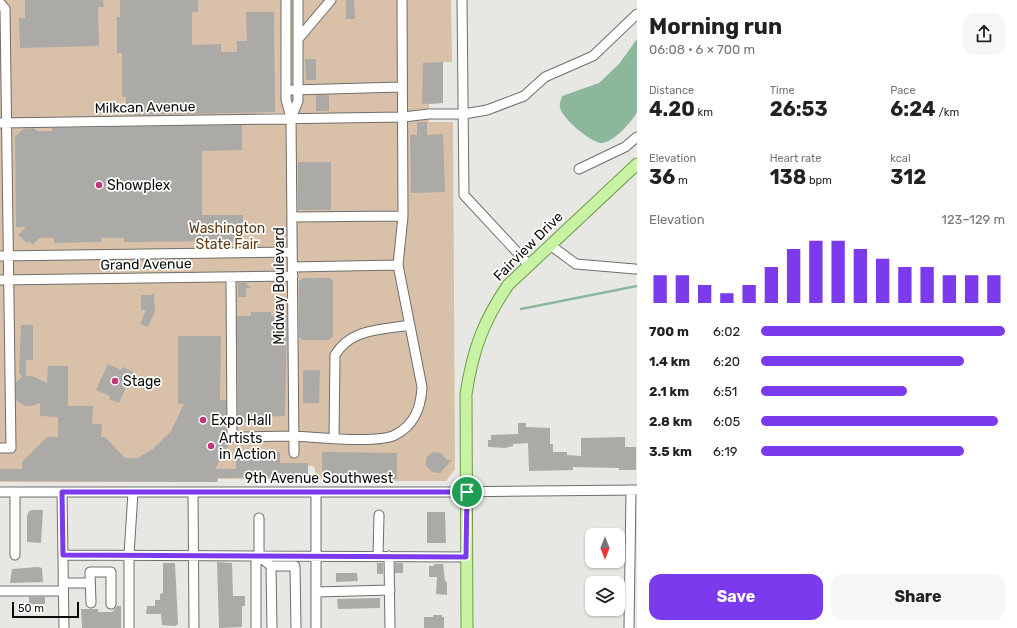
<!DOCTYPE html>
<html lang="en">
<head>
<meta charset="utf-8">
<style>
  :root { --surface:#fff; --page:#f6f6f6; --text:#222; --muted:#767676; --accent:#7c3aed }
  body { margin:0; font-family:Rubik,sans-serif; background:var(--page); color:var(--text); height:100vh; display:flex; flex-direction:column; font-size:15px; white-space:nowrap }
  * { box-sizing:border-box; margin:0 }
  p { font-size:13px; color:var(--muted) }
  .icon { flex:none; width:22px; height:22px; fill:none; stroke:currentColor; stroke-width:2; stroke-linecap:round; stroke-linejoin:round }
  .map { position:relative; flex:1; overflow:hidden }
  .details { display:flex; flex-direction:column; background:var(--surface); width:380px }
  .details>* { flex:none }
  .needle { width:26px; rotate:180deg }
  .tools { position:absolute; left:585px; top:528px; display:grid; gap:8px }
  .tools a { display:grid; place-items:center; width:40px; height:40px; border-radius:8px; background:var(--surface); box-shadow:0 1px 3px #0004; font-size:20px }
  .scale { position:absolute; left:12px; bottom:10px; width:67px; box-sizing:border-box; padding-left:4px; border:2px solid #0c0c0b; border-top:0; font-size:11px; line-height:14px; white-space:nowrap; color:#0c0c0b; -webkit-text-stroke:3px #fffffe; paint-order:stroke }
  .pin { position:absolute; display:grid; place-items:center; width:34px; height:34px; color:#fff; margin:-17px; border:2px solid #fff; border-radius:50%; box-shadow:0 1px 4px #0007 }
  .round { display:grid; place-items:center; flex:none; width:42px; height:42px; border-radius:12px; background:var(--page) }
  .head { display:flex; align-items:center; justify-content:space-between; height:68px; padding:0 12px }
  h1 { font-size:22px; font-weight:700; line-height:30px }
  .metrics { display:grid; grid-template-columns:repeat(3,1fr); gap:6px; height:68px; padding:4px 12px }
  .metrics div { display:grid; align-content:center }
  .metrics b { font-size:20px; font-weight:700 }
  .metrics small { font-size:11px; font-weight:400 }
  .metrics p { font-size:11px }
  .chart { height:112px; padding:8px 12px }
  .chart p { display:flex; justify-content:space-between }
  .chart svg { width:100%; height:72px; margin-top:4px; stroke:var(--accent); stroke-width:6 }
  .button { display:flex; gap:8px; margin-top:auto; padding:8px 12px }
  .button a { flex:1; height:46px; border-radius:12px; background:var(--accent); color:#fff; font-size:16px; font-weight:700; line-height:46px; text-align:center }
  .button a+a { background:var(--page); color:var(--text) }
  ul { padding:0 12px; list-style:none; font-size:13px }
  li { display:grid; grid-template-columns:64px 48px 1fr; align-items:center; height:30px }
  li i { height:10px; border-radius:5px; background:var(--accent) }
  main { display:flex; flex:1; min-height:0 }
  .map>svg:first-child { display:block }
  .green { fill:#d9c0a9 }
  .water { fill:#8db79b }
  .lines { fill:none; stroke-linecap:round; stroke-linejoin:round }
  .stream { stroke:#8db79b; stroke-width:2.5 }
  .building { fill:#abaaa6 }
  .minor-casing { stroke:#6e6e6b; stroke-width:11 }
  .major-casing { stroke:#6f9c47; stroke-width:13 }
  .minor { stroke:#fff; stroke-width:9 }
  .major { stroke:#c8f2a4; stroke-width:11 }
  .route-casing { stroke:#fff; stroke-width:8 }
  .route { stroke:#7c3aed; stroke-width:5 }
  .poi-dot { fill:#bf397a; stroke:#fffffe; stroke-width:1.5 }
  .labels { text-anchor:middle; stroke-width:3.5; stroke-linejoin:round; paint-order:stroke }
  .street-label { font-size:14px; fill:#0c0c0b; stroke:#fffffe }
  .poi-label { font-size:14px; fill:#0c0c0b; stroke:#fffffe; text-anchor:start }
  .park-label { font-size:14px; fill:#5e3a14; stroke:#fffffe }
</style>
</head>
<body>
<main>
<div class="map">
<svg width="637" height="628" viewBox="0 0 637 628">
  <rect width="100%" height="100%" fill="#e7e8e3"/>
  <path class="green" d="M0,0H451L452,62H443V103L429,104V122H453L455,469L446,481H328L327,479H322L318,475H315V468L312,466L288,467L282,479H218V482H0Z"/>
  <path class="water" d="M637,39C637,49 637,107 637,112C632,122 612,144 601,143C590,142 562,118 560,108C559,104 561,100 562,96L599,83L619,64Z"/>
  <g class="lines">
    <path class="stream" d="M521,309L637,286"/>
  </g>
  <path class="building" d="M25,0H103L104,7H98L99,46L20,48L19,18H25Z
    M120,0H198V12H192V45L221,44V52H237V41H247L246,12H274L275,112L135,115V109H126V97H122V53H117V17H120Z
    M346,0H354L355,19H346Z
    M305,59H316V80H306Z
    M443,62V103L422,104L423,63Z
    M316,95H329V111H316Z
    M417,122H427V135L443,134L445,192L411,193L410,135H417Z
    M242,125V150L202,151V215H243V241L124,242V238H101V242L54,243V238H39L33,245L29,241L27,243L18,235L26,227H16L15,137L23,129L34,128L37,131H52V128Z
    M298,162H331V210H298Z
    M303,278H330L333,281V336L329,340H302L299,336V281Z
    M238,283H246L251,288H246V297H238Z
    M154,292L155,311L148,327L140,324L146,310H141V295H152Z
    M251,312H271V316H287L285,416L260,417V422H238L237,316H251Z
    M21,325H33V360H26V376H32L47,383L48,366H68V406H93L92,424H102L101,437H105L125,458H137L153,449L171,431L184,404H178V336H221L220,400H226V437L230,443L215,469H236V452H280V463H308V477L217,478V482L0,481V469H22V462L47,437H58V417L40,416V403L31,406H25L16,400V382L22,377L19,372Z
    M108,364L121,370L123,367L133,372L119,403L109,399L110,396L96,390Z
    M303,370H320L319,403H303Z
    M518,423H526V427L550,428V444H553V452H567V455L581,456V438L625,437V447H636V470H619V468L573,467V470L529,471L528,443L513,444V446L505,448L488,447V440H491V435L518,434Z
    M322,452L397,453V479H322Z
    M433,452L441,453L447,460H452L440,473L432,472L426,466V458Z
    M32,510H43L41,543L27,542V516L29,511Z
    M427,512H445L446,543H427Z
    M217,562L232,563L233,596H245V606H242V627L219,628Z
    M163,563H175L178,624L175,626L162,625L161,614H146L147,606H155V600H160V594L163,593Z
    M377,563H383V574H377Z
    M395,563H403V573H395Z
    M434,564H443L445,581L447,582V595L436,594L437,577H429V566H434Z
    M38,567L42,568L43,582L10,583L12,569Z
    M336,573H357L358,581L336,582Z
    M29,597H45V604H29Z
    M380,598V608L338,609L337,599Z
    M117,606H121V628H82L81,609H98V612H112Z
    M433,615H442V617H444V628H424V617H433Z"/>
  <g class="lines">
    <g class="minor-casing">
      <path id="minor" d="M286,0V99L291,118L294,453
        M462,0L464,195L529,265
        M0,3L5,9L11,448H0
        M298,39L331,0
        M292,90L402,87
        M291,118L298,101V0
        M0,123L403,117L429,114H464L487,110L524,96L545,77L593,56L637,14
        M579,169L625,147L637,137
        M292,217L403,216
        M550,245L576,264L635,269
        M0,256L292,252
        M293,267L398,265
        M231,277L232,437C253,437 273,436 294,436C317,437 377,444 395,435C415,425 421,407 422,387L398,265L403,216L402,0
        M0,280L293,276
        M334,438L335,355C351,328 382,330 410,325
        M0,492H448L637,490
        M62,492L64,628
        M193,492L194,628
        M316,492V628
        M259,518V556L271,566L272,628
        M15,555V492
        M63,555L467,557
        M378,556L379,515
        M389,556L390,628
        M271,566H295L296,628
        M63,583H90
        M0,591H63
        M316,592L390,590
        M91,603L90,572H111V604
        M129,628V555L133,492
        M256,628V556
        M629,628L631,490"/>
    </g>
    <g class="major-casing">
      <path id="major" d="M467,628L466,394C473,349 483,322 508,285L637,164"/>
    </g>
    <use href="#minor" class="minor"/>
    <use href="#major" class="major"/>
  </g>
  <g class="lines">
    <g class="route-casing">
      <path id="route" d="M62,492H467L466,557L63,555Z"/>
    </g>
    <use href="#route" class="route"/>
  </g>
  <g class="poi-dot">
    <circle cx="99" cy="185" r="4"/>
    <circle cx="115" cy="381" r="4"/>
    <circle cx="203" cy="420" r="4"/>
    <circle cx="211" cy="446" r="4"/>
  </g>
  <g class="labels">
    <g class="street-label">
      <text transform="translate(145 107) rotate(-1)" y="5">Milkcan Avenue</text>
      <text transform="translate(528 246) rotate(-45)" y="5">Fairview Drive</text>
      <text transform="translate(146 264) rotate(-1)" y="5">Grand Avenue</text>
      <text transform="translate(279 286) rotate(-90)" y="5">Midway Boulevard</text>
      <text x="319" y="483">9th Avenue Southwest</text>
    </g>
    <g class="poi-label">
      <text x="107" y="190">Showplex</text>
      <text x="123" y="386">Stage</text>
      <text x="211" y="425">Expo Hall</text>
      <text x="219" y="443">Artists<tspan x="219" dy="16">in Action</tspan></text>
    </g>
    <g class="park-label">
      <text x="227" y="233">Washington<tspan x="227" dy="16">State Fair</tspan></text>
    </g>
  </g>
</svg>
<div class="tools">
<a><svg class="needle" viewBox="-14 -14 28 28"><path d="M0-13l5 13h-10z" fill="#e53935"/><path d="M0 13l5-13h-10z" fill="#767676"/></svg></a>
<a><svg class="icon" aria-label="layers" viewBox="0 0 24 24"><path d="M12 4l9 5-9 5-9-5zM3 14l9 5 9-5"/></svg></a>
</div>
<div class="scale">50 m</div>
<div class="pin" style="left:467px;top:492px;background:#1e9e55"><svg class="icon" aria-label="arrive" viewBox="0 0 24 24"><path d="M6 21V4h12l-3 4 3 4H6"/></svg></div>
</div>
<section class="details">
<div class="head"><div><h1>Morning run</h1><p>06:08 · 6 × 700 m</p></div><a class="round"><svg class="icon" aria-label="share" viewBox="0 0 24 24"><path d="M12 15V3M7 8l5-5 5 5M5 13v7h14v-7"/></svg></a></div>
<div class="metrics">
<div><p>Distance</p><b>4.20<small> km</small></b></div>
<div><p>Time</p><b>26:53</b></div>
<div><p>Pace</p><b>6:24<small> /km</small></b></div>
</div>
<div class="metrics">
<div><p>Elevation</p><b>36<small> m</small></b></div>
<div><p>Heart rate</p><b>138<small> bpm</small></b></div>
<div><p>kcal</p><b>312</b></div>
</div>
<div class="chart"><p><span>Elevation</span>123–129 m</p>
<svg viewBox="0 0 160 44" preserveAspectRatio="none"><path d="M5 44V27M15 44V27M25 44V33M35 44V38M45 44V33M55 44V22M65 44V11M75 44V6M85 44V6M95 44V11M105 44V17M115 44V22M125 44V22M135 44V27M145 44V27M155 44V27"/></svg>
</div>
<ul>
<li><b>700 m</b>6:02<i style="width:100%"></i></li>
<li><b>1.4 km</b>6:20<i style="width:83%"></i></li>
<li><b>2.1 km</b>6:51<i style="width:60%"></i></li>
<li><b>2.8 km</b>6:05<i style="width:97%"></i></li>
<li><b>3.5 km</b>6:19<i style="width:83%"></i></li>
</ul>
<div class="button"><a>Save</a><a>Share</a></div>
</section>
</main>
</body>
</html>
